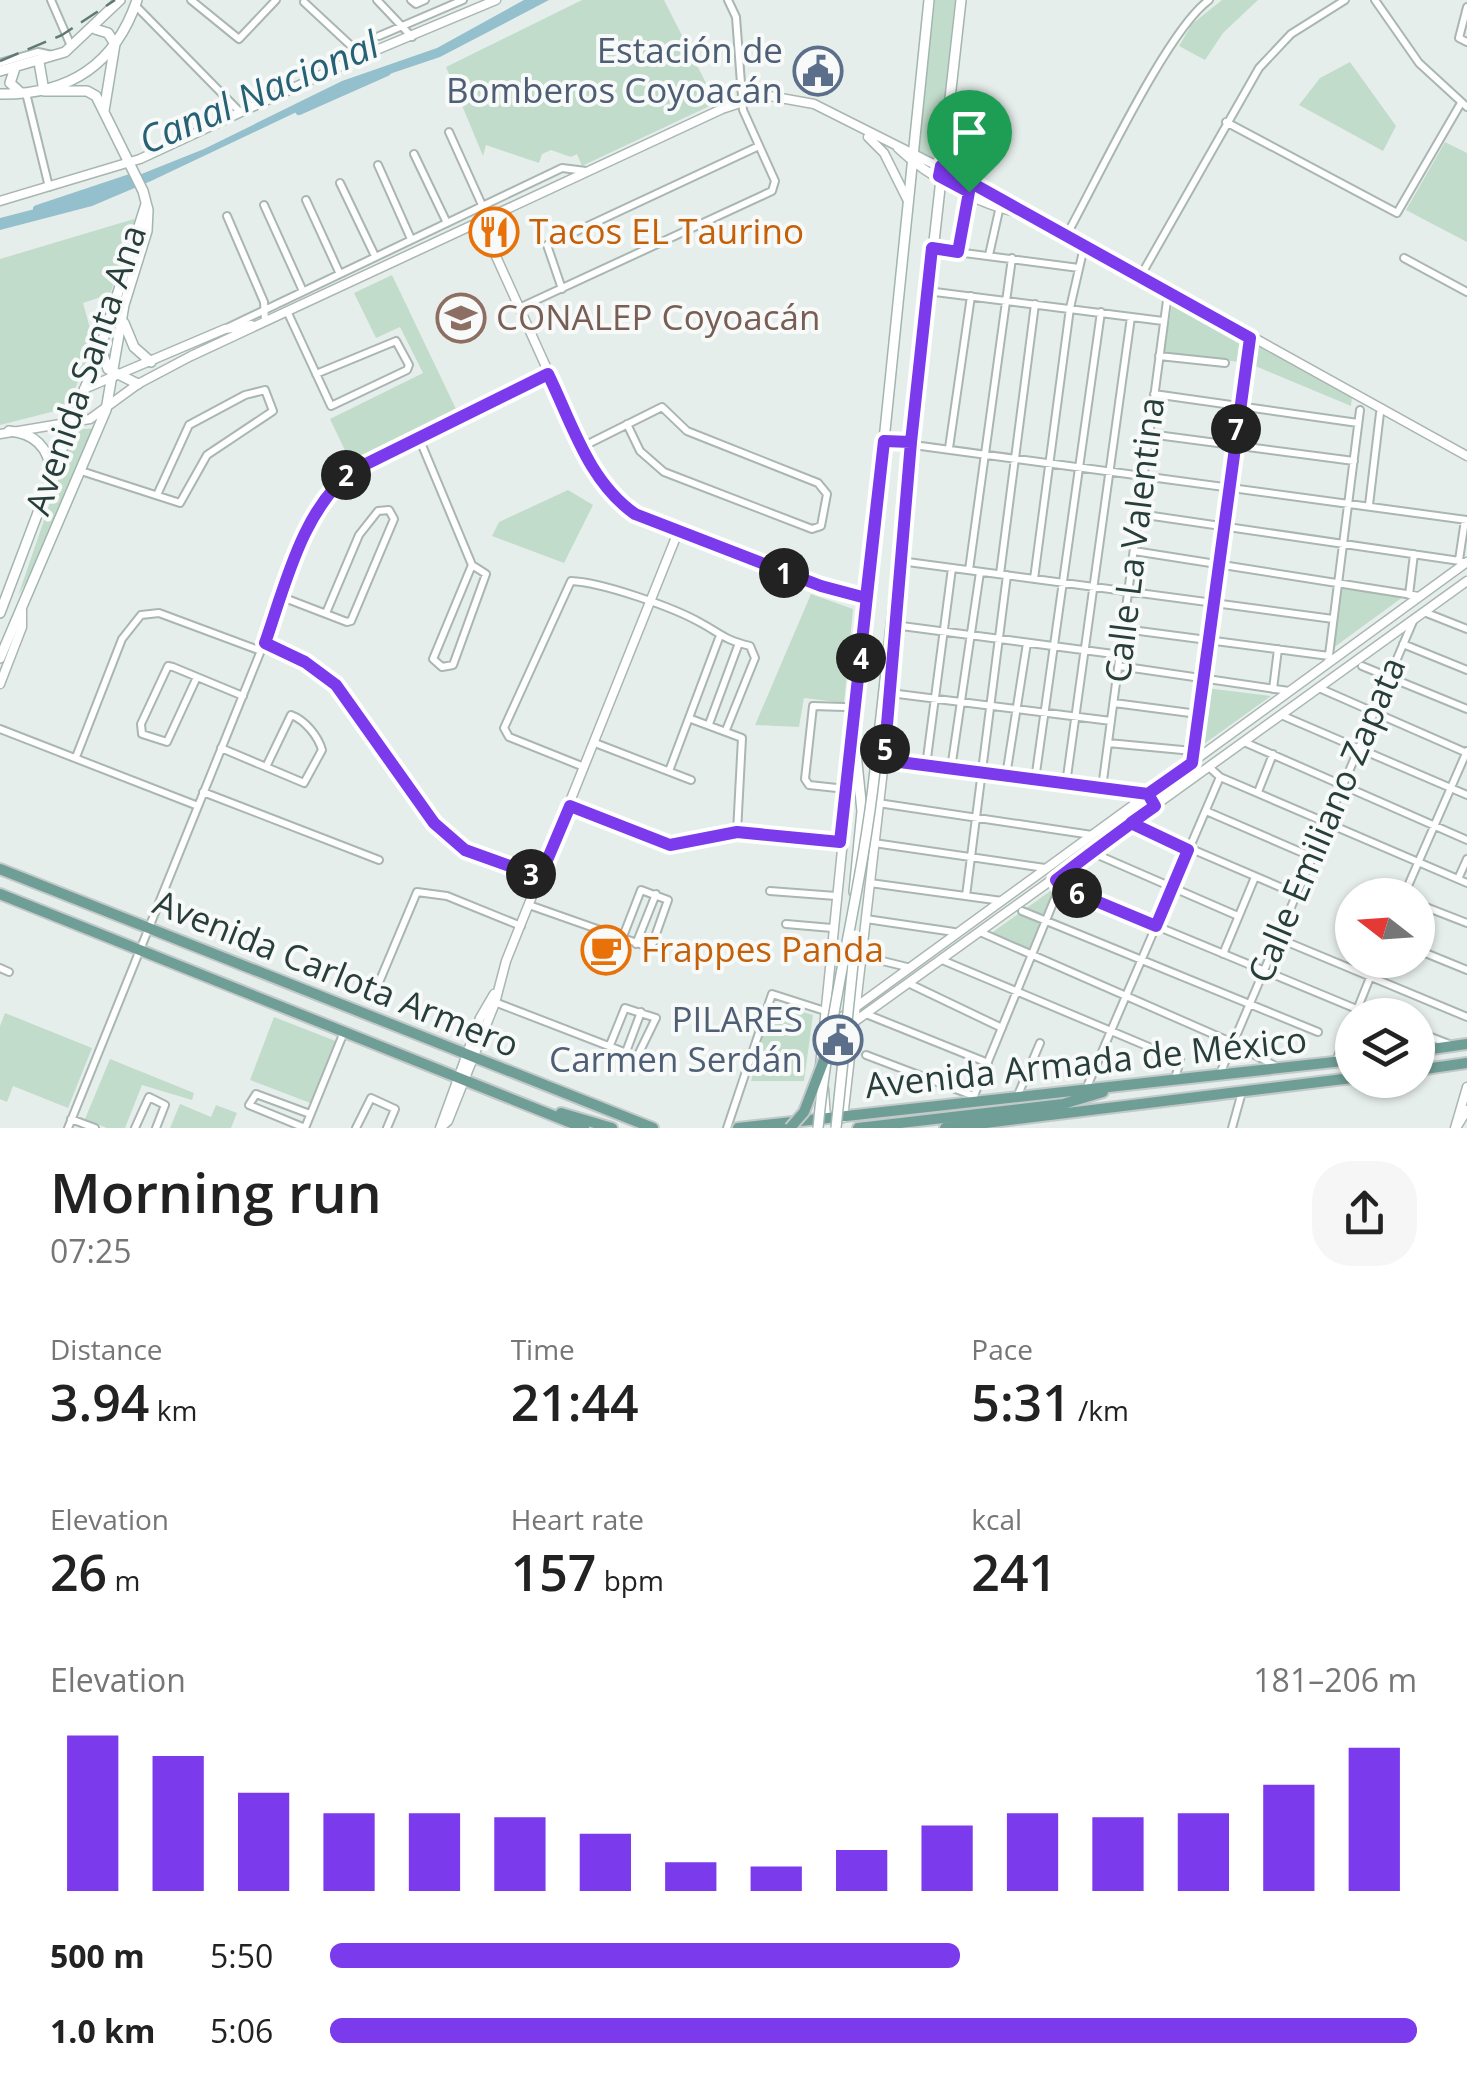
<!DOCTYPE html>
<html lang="en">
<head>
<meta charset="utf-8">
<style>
  :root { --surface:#fff; --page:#f6f6f6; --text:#222; --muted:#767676; --accent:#7c3aed }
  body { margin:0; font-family:"Open Sans",sans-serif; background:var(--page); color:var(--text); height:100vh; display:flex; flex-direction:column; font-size:38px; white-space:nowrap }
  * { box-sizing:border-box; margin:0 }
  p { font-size:32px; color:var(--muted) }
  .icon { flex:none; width:55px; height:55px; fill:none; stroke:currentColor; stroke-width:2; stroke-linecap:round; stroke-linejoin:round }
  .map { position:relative; height:1128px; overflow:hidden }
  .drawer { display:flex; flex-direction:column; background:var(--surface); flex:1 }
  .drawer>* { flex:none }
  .needle { width:65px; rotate:287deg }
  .tools { position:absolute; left:1335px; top:878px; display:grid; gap:20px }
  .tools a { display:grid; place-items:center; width:100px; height:100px; border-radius:50%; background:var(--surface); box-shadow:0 2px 8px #0004; font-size:50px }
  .pin { position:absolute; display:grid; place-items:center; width:85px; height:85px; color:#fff; margin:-102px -42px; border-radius:50% 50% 50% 0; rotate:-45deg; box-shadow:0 0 10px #0007 }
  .pin .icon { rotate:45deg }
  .km { position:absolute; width:50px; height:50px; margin:-25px; border-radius:50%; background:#222; color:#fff; font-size:28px; line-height:50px; text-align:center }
  .round { display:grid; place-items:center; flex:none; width:105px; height:105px; border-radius:40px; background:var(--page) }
  .summary { display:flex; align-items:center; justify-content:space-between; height:170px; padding:0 50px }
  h1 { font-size:55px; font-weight:600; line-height:75px }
  .metrics { display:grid; grid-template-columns:repeat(3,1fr); gap:15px; height:170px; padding:10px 50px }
  .metrics div { display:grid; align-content:center }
  .metrics b { font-size:50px; font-weight:600 }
  .metrics small { font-size:28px; font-weight:400 }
  .metrics p { font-size:28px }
  .chart { height:280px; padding:20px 50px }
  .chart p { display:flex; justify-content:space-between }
  .chart svg { width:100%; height:180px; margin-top:10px; stroke:var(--accent); stroke-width:6 }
  ul { padding:0 50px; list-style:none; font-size:32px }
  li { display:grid; grid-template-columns:160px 120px 1fr; align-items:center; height:75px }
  li i { height:25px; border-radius:12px; background:var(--accent) }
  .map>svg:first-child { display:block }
  .green { fill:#c2dccb }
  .water { fill:#94bfcc }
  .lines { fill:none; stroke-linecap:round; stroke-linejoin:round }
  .canal { stroke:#94bfcc; stroke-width:8 }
  .minor-casing { stroke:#a9b6b2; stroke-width:10 }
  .tertiary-casing { stroke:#a9b6b2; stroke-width:11 }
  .secondary-casing { stroke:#a2b5b0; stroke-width:12 }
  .primary-casing { stroke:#c3c9c8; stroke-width:14 }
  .minor { stroke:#fff; stroke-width:6 }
  .tertiary { stroke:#fff; stroke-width:8 }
  .secondary { stroke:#fff; stroke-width:9 }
  .primary { stroke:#6f9e96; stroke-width:10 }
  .rail { stroke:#617975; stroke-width:2.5; stroke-dasharray:20 10; stroke-linecap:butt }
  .secondary-bridge-casing { stroke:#a2b5b0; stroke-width:12; stroke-linecap:butt }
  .primary-bridge-casing { stroke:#c3c9c8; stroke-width:14; stroke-linecap:butt }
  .secondary-bridge { stroke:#fff; stroke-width:9 }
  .primary-bridge { stroke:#6f9e96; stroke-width:10 }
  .route-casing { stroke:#fff; stroke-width:20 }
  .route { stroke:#7c3aed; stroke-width:12 }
  .labels { text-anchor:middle; stroke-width:8; stroke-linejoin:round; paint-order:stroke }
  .service-label { font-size:35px; fill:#4e5e75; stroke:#f7faf9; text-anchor:end }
  .food-label { font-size:35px; fill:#c56008; stroke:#f7faf9; text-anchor:start }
  .education-label { font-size:35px; fill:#785e54; stroke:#f7faf9; text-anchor:start }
  .street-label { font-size:35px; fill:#273e3a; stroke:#f7faf9 }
  .water-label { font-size:38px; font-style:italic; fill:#266175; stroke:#f7faf9 }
</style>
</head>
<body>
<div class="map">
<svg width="1467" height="1128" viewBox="0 0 1467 1128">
  <rect width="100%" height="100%" fill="#e6eeeb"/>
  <path class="green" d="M582,0H664L716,103L582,166L577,154L571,157L551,150L542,154L539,163L486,145L483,156L446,67Z
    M935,0H955L938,160L917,150Z
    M1222,0H1258L1223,33L1205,60L1179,46L1192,24Z
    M1350,62L1396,126L1383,151L1299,105L1320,78Z
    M1445,142L1467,153V242L1406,210Z
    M134,219L135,225L110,294L83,303L94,343L67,408L0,425V259Z
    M392,275L456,409L350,461L330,419L423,373L400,327L376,338L354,293Z
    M1172,305L1237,333L1352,397L1351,406L1248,363L1164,353Z
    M95,428L41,556L18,596L75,430Z
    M568,490L593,505L564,563L492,536L499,522Z
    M1339,588L1403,597L1333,648Z
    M811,594L853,609L844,703L804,698L799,727L755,725Z
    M1206,688L1271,696L1197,749Z
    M1056,887L1031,953L990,934Z
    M771,1003L813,1015L804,1081H751Z
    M5,1013L92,1048L68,1108L13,1086L7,1102L0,1099V1026Z
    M274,1017L338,1042L313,1104L250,1080Z
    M110,1059L194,1093L192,1100L142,1085L125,1128H107L85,1119Z
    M180,1104L211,1117L216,1105L237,1113L231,1128H170Z"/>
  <path class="water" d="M524,0H549L440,57L345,89L151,181L92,206L0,230V218L89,195L204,149L342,81L437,48Z"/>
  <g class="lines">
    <path class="canal" d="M299,111L387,72
      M37,209L133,177"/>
    <g class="minor-casing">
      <path id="minor" d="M51,0L71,46
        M191,0L239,39L276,0
        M377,0L412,37
        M411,0L416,4L425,0
        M1375,0L1419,63L1467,107
        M304,2L362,56
        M135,5L240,112
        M1467,7L1459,38L1467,42
        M379,36L463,0
        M0,63L38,52L52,55
        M26,93L49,187
        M1226,122L1397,213L1461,103
        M449,132L482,205
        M414,154L447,223
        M378,165L411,239
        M340,183L375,256
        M306,200L339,272
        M264,205L302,289
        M227,216L264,302L265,321
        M1066,236C1096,183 1166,31 1209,0
        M933,249L1079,268
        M958,251L968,194
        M989,255L1000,206
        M1404,258L1467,292
        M1140,277L1259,68L1291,34L1345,0
        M562,289L547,245L759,146
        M927,291L1163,321
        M519,308L772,191L775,181L743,110L736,17L728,0
        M287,311L331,406L407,370L409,365L396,341L316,374
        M229,327L562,168L586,171
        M1159,356L1225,363
        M1154,394L1358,423
        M1149,434L1354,461
        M419,438L472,565L433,659L442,667L453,665L486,574L472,565
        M884,441L1467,520
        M582,447L662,407L687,431L818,483L827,494L821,526L812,529L664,472L640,451L627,424
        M949,448L971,296
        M81,471L180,503L207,455L273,411L265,390L245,395L189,425L157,495
        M1369,505L1380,413
        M1139,514L1467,562
        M1134,551L1419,596
        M1459,560L1465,520
        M900,561L1333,619
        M969,570L1012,258
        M1000,574L1035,304
        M1034,579L1070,308L1084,247
        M1409,595L1414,554
        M282,597L347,622L351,621L394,519L389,510L378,511L359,535L326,613
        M1424,612L1467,629
        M894,625L1121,655
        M1124,629L1329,656
        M265,643L305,662L336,685L451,840L540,877
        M1403,644L1467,670
        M1328,663L1360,410
        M1119,666L1289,691
        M1362,666L1467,709
        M197,677L167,742L142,734L141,724L168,666L173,667L243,696
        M1319,688L1467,753
        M1273,689L1278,649
        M890,693L1111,721
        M1114,703L1198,714
        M844,707L813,706L805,779L809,785L846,789
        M1281,715L1467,795
        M691,719L742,738L737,832
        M709,724L739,643
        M0,729L198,806
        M1244,742L1467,840
        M595,743L691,780
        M1108,743L1193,751
        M221,748L304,783L322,750C318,736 305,720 291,715L266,767
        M76,757L122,639L141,615L159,613L261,651
        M884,761L1148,794L1155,805
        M1192,762L1250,338
        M926,766L952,568
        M584,767L509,737L504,728L571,581C601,582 673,607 701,623C723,635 723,639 750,646L755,658L726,730
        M951,769L980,572
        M669,771L719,638
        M1006,776L1027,643
        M1220,777L1467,883
        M1035,780L1101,312
        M1066,784L1131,317
        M1102,788L1168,293
        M203,792L379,860
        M1258,792L1273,754
        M878,803L1092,835
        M570,806L669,845L737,832L840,842
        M1206,811L1310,856
        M1131,823L1294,893
        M874,843L1045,868
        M1091,852L1238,916
        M1458,879L1467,859
        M870,883L1002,901
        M1060,886L1371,1015
        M770,891L836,896
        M1404,895L1467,751
        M966,896L1007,575
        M1418,904L1467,923
        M529,905L651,948L668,900L641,890L622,939
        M1022,911L1318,1032
        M866,919L954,932
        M786,924L832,928
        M980,932L1231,1042L1279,1068
        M1275,937L1467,1017
        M636,944L656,894
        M1418,950L1467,970
        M1223,954L1255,877
        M862,956L907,967
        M942,960L1180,1060L1175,1079
        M0,968L9,972
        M380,980L417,892L447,896L521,926
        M910,984L1002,1028
        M492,1001L637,1057L656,1018L625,1008L610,1045
        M866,1014L988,1063
        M1355,1015L1377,960
        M1418,1032L1449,1044
        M626,1052L641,1012
        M866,1055L974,1096
        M1336,1061L1352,1020
        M1219,1076L1414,619
        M1086,1089L1220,777L1209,767
        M1017,1097L1040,1043
        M971,1103L1060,886L1056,880
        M310,1114L256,1094L249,1105L305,1128L344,1032
        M71,1119L95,1128
        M68,1128L321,502L353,470L548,374
        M135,1128L149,1097L165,1105L156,1128
        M356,1128L371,1098L395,1109L387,1128
        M727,1128L772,994L825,1011
        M1232,1128L1242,1092"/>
    </g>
    <g class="tertiary-casing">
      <path id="tertiary" d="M868,137L884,153L908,201
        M898,148C926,175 979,205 1017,212
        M0,201L140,159L362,56L496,0
        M480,221L591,466L624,507L793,576L866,598
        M84,389L225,329L251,325
        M0,434L90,419L138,384L191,356L722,109L764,95L814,104L1011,203L1467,456
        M0,684L22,627V611
        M854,1022L1467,581
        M823,1031L1467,562
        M820,1066L853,742
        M824,1089L826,1119
        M843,1118L884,761L891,650
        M440,1128L448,1121L495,1003L506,961L678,532
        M440,1128L480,1018L494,994
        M1455,1128L1467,1087
        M1456,1128L1467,1110"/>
    </g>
    <g class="secondary-casing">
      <path id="secondary" d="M95,29L108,33L115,44L104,111
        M39,62L44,91
        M15,68L10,83L21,93
        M0,71L65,52L120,0
        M0,94C69,95 115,65 137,0
        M124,323L134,347L151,362
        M101,349L108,369L138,384
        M9,431C34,433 49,447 51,473
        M0,613L101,346L146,204
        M0,658L106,410L124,305L147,231L148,210L143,191L96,96L87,91H44
        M875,770L961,0
        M854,892L862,811L854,734L929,0"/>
    </g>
    <g class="primary-casing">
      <path id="primary" d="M0,869L653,1128
        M0,894L584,1128
        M1418,1051L1467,1044
        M1418,1070L1467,1063
        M561,1113L612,1128
        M738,1128L1352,1060
        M858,1128L1063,1104L1103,1092
        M945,1128L1352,1078"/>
    </g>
    <use href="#minor" class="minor"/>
    <use href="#tertiary" class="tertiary"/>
    <use href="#secondary" class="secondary"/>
    <use href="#primary" class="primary"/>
    <path class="rail" d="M0,61L62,35L115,0"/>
    <g class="secondary-bridge-casing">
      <path id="secondary-bridge" d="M818,1128C829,1007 862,891 875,770
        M836,1128L856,935"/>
    </g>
    <g class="primary-bridge-casing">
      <path id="primary-bridge" d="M790,1128L804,1112L829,1047"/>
    </g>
    <use href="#secondary-bridge" class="secondary-bridge"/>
    <use href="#primary-bridge" class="primary-bridge"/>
  </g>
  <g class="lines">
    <g class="route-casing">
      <path id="route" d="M969,192L958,252L932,248L911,442L884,441L866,598L821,586L635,514C588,481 572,423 548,374L354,470C303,507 285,586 265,643L305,662L336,685L434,823L465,850L540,877L570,806L670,845L737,832L840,842L884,441L911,442L884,760L1148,794L1155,806L1131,823L1188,850L1156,926L1060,886L1056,880C1089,854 1122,830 1155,806L1148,794L1192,763L1250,338L941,166L939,176L969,192"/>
    </g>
    <use href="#route" class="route"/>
  </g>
  <defs>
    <g id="civic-ring" transform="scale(2.5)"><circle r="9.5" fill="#f7faf9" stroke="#5c6f8a" stroke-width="1.5"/><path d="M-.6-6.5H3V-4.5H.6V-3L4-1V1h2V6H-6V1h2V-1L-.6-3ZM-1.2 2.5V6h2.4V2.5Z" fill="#5c6f8a"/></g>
    <g id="restaurant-ring" transform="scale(2.5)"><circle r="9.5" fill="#f7faf9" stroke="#e8710a" stroke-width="1.5"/><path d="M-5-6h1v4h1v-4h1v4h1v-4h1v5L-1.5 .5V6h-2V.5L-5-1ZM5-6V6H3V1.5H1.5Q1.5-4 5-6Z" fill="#e8710a"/></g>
    <g id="school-ring" transform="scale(2.5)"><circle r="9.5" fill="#f7faf9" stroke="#8d6e63" stroke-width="1.5"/><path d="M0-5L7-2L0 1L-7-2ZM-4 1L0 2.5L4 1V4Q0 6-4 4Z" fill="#8d6e63"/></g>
    <g id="cafe-ring" transform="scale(2.5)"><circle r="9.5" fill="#f7faf9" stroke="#e8710a" stroke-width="1.5"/><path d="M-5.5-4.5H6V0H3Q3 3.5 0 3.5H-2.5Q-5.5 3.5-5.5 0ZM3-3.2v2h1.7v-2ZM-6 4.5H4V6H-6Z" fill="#e8710a"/></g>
  </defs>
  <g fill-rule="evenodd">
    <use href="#civic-ring" x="818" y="71"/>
    <use href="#restaurant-ring" x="494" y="232"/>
    <use href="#school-ring" x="461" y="318"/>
    <use href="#cafe-ring" x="606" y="950"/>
    <use href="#civic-ring" x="838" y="1040"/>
  </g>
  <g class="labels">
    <g class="service-label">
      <text x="783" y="63">Estación de<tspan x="783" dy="40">Bomberos Coyoacán</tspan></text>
      <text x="803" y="1032">PILARES<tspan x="803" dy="40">Carmen Serdán</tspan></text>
    </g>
    <g class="food-label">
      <text x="529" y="244">Tacos EL Taurino</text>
      <text x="641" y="962">Frappes Panda</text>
    </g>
    <g class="education-label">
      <text x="496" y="330">CONALEP Coyoacán</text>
    </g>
    <g class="street-label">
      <text transform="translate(86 370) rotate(-71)" y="12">Avenida Santa Ana</text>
      <text transform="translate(1135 540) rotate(-83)" y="12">Calle La Valentina</text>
      <text transform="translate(1327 820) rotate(-67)" y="12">Calle Emiliano Zapata</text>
      <text transform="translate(336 974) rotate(22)" y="12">Avenida Carlota Armero</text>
      <text transform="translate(1086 1063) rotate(-6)" y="12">Avenida Armada de México</text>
    </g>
    <g class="water-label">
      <text transform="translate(259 93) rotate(-23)" y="13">Canal Nacional</text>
    </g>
  </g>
</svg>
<div class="tools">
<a><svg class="needle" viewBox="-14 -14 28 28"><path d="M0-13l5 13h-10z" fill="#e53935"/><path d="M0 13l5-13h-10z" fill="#767676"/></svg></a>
<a><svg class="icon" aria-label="layers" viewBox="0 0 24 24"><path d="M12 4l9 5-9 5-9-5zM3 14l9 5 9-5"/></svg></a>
</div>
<div class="pin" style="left:969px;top:192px;background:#1e9e55"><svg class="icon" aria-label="arrive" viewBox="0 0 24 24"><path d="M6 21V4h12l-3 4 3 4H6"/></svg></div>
<b class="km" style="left:784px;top:573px">1</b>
<b class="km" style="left:346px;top:475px">2</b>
<b class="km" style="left:531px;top:874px">3</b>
<b class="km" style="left:861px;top:658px">4</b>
<b class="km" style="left:885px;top:749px">5</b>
<b class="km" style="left:1077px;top:893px">6</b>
<b class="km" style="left:1236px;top:429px">7</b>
</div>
<section class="drawer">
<div class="summary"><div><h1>Morning run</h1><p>07:25</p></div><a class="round"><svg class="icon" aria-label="share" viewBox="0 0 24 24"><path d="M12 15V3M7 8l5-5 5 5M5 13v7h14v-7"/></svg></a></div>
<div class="metrics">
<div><p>Distance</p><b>3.94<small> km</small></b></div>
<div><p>Time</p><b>21:44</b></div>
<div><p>Pace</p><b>5:31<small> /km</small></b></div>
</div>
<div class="metrics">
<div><p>Elevation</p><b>26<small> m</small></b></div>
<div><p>Heart rate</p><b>157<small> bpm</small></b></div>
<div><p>kcal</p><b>241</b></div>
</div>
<div class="chart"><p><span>Elevation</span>181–206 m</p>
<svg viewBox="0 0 160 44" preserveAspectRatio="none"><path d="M5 44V6M15 44V11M25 44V20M35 44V25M45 44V25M55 44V26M65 44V30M75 44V37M85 44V38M95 44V34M105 44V28M115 44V25M125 44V26M135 44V25M145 44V18M155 44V9"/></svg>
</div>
<ul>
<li><b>500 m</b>5:50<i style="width:58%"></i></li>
<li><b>1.0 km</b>5:06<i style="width:100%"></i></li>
</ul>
</section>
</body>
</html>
